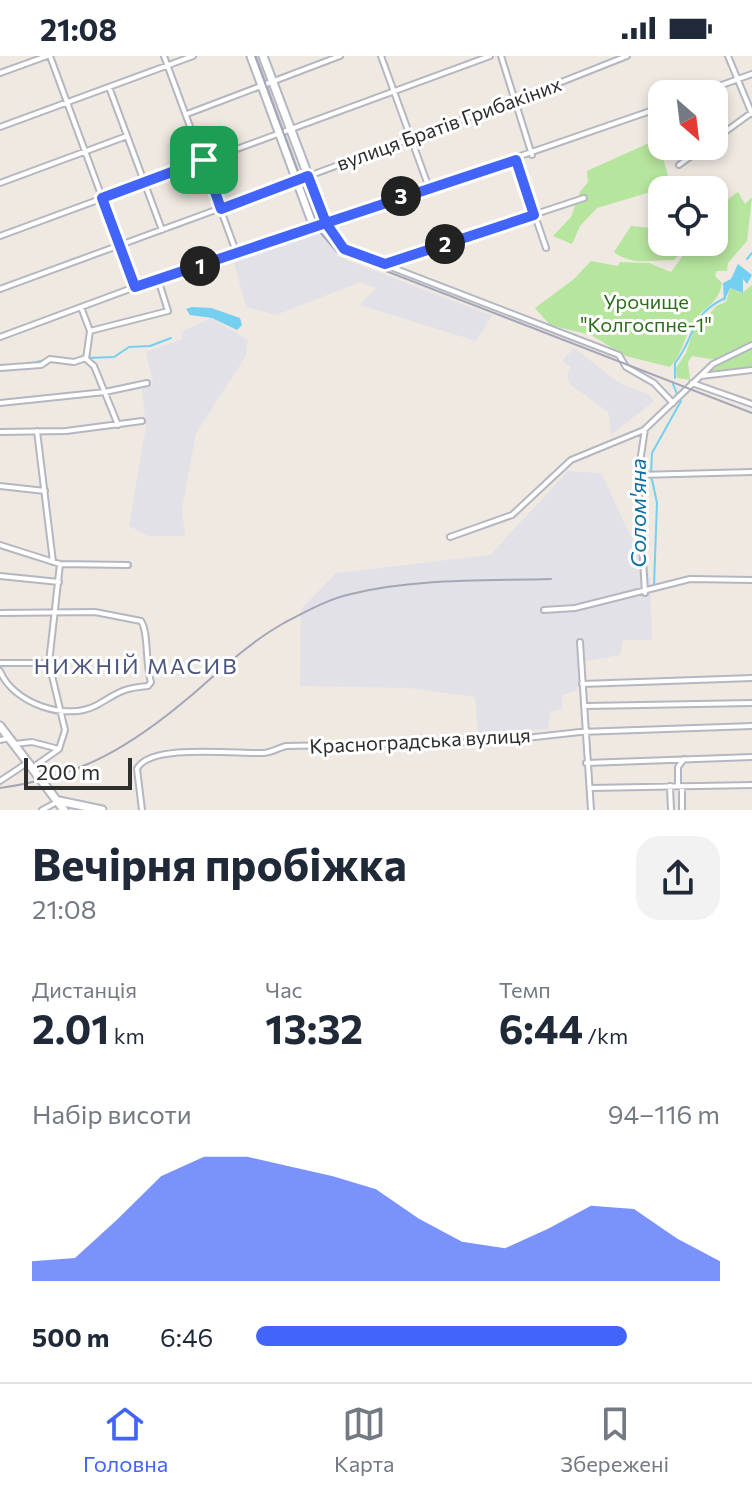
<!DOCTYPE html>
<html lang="uk">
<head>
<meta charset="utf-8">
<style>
  :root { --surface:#fff; --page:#f2f2f3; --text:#1f2937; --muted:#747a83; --line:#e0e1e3; --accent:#4264fb }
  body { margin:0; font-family:Commissioner,sans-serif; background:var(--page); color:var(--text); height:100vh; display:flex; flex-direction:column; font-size:30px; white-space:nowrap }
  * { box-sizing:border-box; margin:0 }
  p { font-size:26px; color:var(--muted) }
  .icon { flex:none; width:44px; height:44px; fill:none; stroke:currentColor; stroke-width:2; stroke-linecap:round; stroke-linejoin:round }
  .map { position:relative; height:754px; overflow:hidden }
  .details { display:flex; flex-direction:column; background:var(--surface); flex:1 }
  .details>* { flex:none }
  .needle { width:52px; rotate:152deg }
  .buttons { position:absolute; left:648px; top:24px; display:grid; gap:16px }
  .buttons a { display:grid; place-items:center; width:80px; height:80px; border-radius:16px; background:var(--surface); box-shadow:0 4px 12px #0003; font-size:40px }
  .scale { position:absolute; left:24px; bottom:20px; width:108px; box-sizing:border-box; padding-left:8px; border:4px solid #2e2e2e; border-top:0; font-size:22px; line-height:28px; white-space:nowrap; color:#2e2e2e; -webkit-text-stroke:6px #fff; paint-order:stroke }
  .pin { position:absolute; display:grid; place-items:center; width:68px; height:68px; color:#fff; margin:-34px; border-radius:16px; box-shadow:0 4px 12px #0006 }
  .km { position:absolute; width:40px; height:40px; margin:-20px; border-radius:50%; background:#222; color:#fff; font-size:22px; line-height:40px; text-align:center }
  .round { display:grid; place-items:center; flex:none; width:84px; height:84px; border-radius:24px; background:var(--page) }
  .summary { display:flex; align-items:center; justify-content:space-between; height:136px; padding:0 32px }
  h1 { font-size:44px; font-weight:700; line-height:60px }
  .figures { display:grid; grid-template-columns:repeat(3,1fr); gap:12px; height:136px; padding:8px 32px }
  .figures div { display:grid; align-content:center }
  .figures b { font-size:40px; font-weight:700 }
  .figures small { font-size:22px; font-weight:400 }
  .figures p { font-size:22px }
  .chart { height:224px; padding:16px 32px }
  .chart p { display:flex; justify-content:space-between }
  .chart svg { width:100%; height:144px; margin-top:8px; fill:var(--accent); opacity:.7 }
  ul { padding:0 32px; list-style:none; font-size:26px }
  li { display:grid; grid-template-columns:128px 96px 1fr; align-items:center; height:60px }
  li i { height:20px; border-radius:10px; background:var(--accent) }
  .status { display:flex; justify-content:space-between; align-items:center; height:56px; padding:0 40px; background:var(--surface); direction:ltr }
  .status svg { height:22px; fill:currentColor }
  .menu { display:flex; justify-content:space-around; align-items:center; height:112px; border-top:2px solid var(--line); background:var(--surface); font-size:22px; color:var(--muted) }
  .menu a { display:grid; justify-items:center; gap:4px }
  .menu .active { color:var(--accent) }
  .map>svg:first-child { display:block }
  .industrial { fill:#e3e1e8 }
  .green { fill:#b6e59e }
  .water { fill:#75cff0 }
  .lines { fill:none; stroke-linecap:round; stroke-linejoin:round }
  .stream { stroke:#75cff0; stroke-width:2 }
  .street-casing { stroke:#b4b7c1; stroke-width:8 }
  .secondary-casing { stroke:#b4b7c1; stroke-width:11 }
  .street { stroke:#fff; stroke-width:4 }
  .secondary { stroke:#fff; stroke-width:7 }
  .tram { stroke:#a3a6b8; stroke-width:2 }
  .rail { stroke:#a3a6b8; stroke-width:2 }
  .route-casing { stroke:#fff; stroke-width:16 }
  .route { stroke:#4264fb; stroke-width:10 }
  .labels { text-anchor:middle; stroke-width:6; stroke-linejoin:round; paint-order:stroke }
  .street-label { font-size:20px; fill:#2e2e2e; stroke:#fff }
  .park-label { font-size:20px; fill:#2c6e1b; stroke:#fff }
  .water-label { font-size:22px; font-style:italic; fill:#0d6fa3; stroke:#fff }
  .neighbourhood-label { font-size:22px; letter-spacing:2px; fill:#4d5680; stroke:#fff }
</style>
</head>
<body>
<div class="status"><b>21:08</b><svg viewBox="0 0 49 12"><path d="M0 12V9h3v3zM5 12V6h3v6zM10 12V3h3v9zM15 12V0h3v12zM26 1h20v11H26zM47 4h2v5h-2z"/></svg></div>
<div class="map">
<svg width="752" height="754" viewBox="0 0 752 754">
  <rect width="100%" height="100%" fill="#efe9e1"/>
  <path class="industrial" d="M317,174L339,201L492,260L476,285L363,250L361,247L376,232L360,226L276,259L246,251L233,202Z
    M211,262L248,284L246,300L196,377L182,453L185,480H149L129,470L146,370L142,332L153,328L146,296L182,283L181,276Z
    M574,292L621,328L648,338L654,345L611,379L608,356L571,329L567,320L571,311L562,305Z
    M568,415L601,417L650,521L652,584H623L620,599L586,605L576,635L562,639V653L550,656L548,673L478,678L475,641L409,632L300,630L301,553L336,517L490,499Z"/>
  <path class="green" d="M649,87L662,98L669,124L664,132L597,152L580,170L572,188L553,180L571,161L580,136L588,126L587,115Z
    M738,136L745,148L752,141L747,185L728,207L727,215H717L715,220L722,227C719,247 704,251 693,266C684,281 683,297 670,311L626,300L591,279L550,269L535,252L574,223L591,205L618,210L620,206L649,207L671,216L693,186H714C714,164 717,149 738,136Z
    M631,170L662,173V186H690L674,204C652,203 633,211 614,196Z
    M752,229V288L716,304L692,300L688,306L690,324L677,322L676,312L686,297L695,270L704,258H710L716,250L726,246L730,232L742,237Z
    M752,291V311L708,315L712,311Z"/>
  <path class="water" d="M738,208L752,219L747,228L743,223V237L730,232L724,246L723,227L731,223Z
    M192,251L211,252L240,262L242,269L237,274L212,262L190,259L186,253Z"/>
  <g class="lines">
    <path class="stream" d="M747,203L752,197
      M87,302L114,301L129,291L150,290L171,282
      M28,308L45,304
      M0,314L11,313
      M675,322V307C697,279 688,260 725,242
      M673,328L677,338
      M654,529L657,447L651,419L652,397L681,345"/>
    <g class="street-casing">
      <path id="street" d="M50,0L135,231
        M164,0L237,198
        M381,0L428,129
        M501,0L532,99
        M728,0L752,58
        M0,17L47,0
        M109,31L162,174
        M697,38L752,18
        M662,51L326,167L344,193L619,299L626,311L654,327L673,347
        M187,58L340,0
        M0,71L193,0
        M714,84L751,57
        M516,104L546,192
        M679,109L705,90
        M0,127L127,80
        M0,180L490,0
        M388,207L584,142
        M0,233L516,44L627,0
        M81,251L90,275L86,303L94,310L118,369
        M90,275L168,255L158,223
        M0,281L135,231L314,171
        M0,312L41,309L50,303L74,306L86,302
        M701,320L752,314
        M692,327L752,348
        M0,347L105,336L147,327
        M645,373L638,419L752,416
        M37,375L53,506
        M0,376L66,375L142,365
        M638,419L645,537
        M0,430L45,435
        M450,481L512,459L571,404L644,374L713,308L752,289
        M0,489L60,508L128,509
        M0,520L59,526
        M544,554L575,552L690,523L752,524
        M0,557L95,556L141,565C149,576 145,609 151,626L148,630C122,632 118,637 97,649C66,666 13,647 0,615
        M580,586L591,754
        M0,607H49
        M582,628L752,622
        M586,650L752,647
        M0,684L9,682
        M15,688L32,686L59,693
        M586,707L752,701
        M32,712L59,693L65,674L49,607L60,508
        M0,725L27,707
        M670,730L671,754
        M678,730V711L684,703
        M682,730V754
        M591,732L752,729
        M42,754L57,746
        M142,754L137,713C149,687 237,698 263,697C271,697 278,692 286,690L491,686L580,676L752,670"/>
    </g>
    <g class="secondary-casing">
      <path id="secondary" d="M251,0L314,171L326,167L263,0
        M0,670L64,754
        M59,745L102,754"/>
    </g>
    <use href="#street" class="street"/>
    <use href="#secondary" class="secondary"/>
    <path class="tram" d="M255,0L320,176L337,196L752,357"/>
    <path class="rail" d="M0,732C81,721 132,690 193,638C222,613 250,586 284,567C305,556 328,543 351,538C415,522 486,525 551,523"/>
  </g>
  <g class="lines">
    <g class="route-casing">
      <path id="route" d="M204,104L102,142L135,231L326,167L344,193L385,208L534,159L516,104L326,167L308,120L221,153L204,104"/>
    </g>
    <use href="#route" class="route"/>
  </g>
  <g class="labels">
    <g class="street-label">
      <text transform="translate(449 68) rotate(-20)" y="7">вулиця Братів Грибакіних</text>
      <text transform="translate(420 685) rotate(-3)" y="7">Красноградська вулиця</text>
    </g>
    <g class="park-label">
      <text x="646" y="253">Урочище<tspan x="646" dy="23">"Колгоспне-1"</tspan></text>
    </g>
    <g class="water-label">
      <text transform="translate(638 457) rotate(-90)" y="8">Солом'яна</text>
    </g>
    <g class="neighbourhood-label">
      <text x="136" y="618">НИЖНІЙ МАСИВ</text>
    </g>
  </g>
</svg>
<div class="buttons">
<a><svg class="needle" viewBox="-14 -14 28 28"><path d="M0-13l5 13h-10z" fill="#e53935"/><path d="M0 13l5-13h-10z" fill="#747a83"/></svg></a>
<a><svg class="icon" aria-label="locate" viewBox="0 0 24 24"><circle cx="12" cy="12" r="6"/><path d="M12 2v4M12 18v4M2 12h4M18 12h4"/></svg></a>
</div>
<div class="scale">200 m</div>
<div class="pin" style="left:204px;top:104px;background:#1e9e55"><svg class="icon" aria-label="arrive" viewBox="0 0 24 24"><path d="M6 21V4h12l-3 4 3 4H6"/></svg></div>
<b class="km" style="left:200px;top:210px">1</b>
<b class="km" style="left:445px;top:188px">2</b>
<b class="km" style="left:401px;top:140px">3</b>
</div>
<section class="details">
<div class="summary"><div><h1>Вечірня пробіжка</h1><p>21:08</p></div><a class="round"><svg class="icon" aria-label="share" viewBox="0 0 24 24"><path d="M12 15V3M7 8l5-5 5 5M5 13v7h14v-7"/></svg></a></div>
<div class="figures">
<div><p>Дистанція</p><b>2.01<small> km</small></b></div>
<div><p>Час</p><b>13:32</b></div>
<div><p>Темп</p><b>6:44<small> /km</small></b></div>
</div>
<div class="chart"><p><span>Набір висоти</span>94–116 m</p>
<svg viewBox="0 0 160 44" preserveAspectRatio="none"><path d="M0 44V38L10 37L20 25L30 12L40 6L50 6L60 9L70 12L80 16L90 25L100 32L110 34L120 28L130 21L140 22L150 31L160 38V44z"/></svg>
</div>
<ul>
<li><b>500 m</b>6:46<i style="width:80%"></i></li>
</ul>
</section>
<nav class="menu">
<a class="active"><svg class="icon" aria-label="home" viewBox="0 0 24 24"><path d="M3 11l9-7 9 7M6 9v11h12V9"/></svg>Головна</a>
<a><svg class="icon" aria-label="map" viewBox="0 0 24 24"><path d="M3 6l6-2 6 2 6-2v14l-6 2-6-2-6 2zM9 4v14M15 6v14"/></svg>Карта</a>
<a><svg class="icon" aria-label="saved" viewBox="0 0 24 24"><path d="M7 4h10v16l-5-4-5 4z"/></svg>Збережені</a>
</nav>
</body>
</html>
